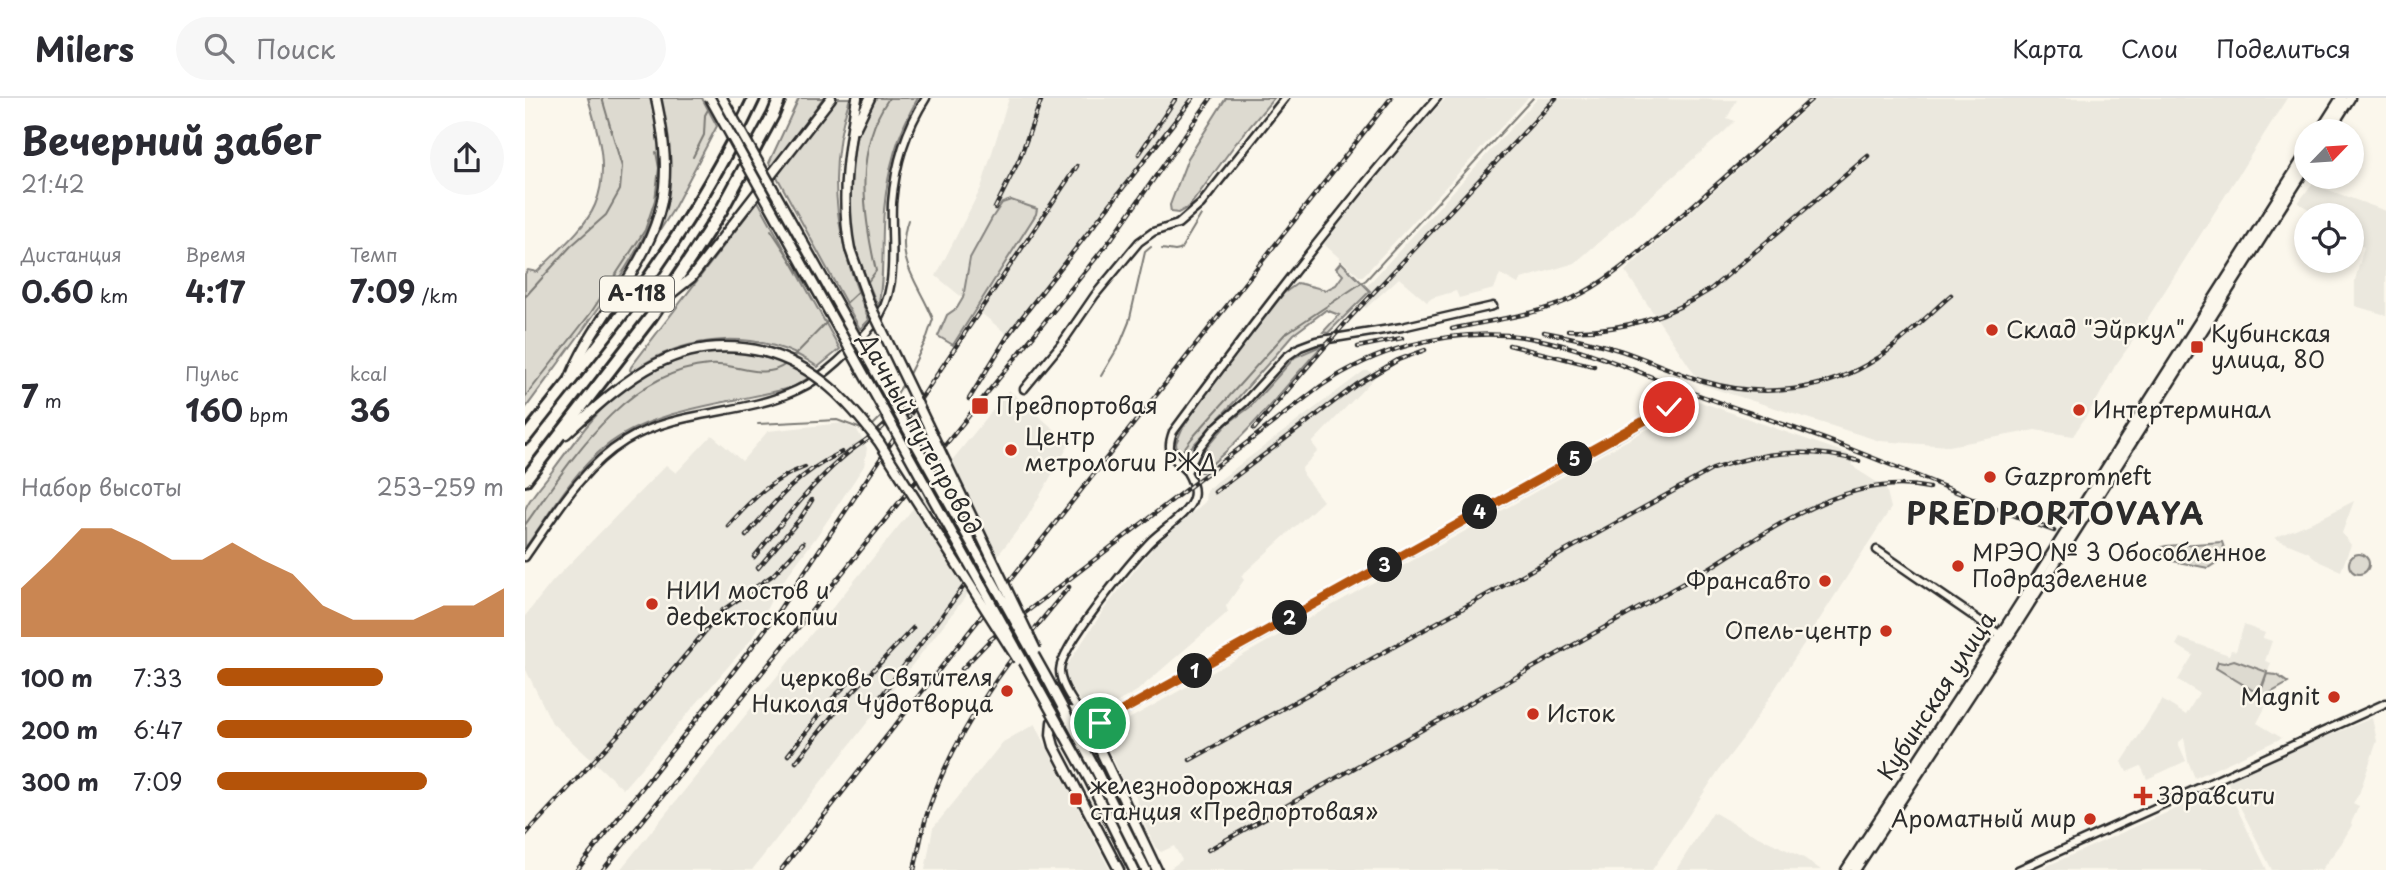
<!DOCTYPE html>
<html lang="ru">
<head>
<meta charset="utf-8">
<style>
  :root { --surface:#fff; --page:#f7f7f7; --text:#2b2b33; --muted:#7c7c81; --line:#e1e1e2; --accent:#b45309 }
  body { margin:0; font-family:"Playpen Sans",sans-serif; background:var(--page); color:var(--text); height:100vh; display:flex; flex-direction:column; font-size:26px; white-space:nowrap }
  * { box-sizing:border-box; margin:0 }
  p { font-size:23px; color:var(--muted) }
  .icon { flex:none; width:38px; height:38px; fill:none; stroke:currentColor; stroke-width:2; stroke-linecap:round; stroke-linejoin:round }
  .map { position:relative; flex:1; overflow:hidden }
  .details { display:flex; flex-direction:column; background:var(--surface); width:525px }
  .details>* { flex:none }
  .needle { width:46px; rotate:65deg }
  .controls { position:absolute; left:1769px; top:21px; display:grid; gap:14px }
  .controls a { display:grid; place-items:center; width:70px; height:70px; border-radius:50%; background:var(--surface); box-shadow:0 4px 10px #0003; font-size:35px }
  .pin { position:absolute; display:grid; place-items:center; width:60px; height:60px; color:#fff; margin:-30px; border:4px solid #fff; border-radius:50%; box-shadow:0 2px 7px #0007 }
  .km { position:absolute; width:35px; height:35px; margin:-18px; border-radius:50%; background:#222; color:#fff; font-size:19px; line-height:35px; text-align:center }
  .round { display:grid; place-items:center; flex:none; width:74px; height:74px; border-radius:37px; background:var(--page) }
  .summary { display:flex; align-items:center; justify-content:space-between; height:119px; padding:0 21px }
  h1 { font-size:38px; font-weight:700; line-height:52px }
  .metrics { display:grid; grid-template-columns:repeat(3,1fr); gap:10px; height:119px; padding:7px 21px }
  .metrics div { display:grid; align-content:center }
  .metrics b { font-size:30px; font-weight:700 }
  .metrics small { font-size:19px; font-weight:400 }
  .metrics p { font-size:19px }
  .chart { height:196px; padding:14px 21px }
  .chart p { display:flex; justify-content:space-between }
  .chart svg { width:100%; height:126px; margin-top:7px; fill:var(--accent); opacity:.7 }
  ul { padding:0 21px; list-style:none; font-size:23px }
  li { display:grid; grid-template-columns:112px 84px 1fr; align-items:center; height:52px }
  li i { height:18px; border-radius:9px; background:var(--accent) }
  header { display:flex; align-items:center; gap:42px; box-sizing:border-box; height:98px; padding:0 35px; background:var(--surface); border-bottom:2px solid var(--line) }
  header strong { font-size:33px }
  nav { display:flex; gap:38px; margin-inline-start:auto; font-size:24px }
  .search { width:490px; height:63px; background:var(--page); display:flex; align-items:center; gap:18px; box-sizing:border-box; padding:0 24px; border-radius:38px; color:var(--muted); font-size:26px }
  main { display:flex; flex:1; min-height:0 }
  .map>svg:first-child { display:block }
  .built { fill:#ebe8de }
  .green { fill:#dddad0; stroke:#84827e; stroke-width:2 }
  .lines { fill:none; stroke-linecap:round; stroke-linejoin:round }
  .stream { stroke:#7b7a75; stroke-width:2 }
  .minor-casing { stroke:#2b2b2b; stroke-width:11 }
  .secondary-casing { stroke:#2b2b2b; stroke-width:13 }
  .motorway-casing { stroke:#2b2b2b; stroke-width:16 }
  .minor { stroke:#fbf7ec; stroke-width:6 }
  .secondary { stroke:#fbf7ec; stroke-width:8 }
  .motorway { stroke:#fbf7ec; stroke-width:10 }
  .rail-casing { stroke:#2b2b2b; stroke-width:4.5 }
  .rail { stroke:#fbf7ec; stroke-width:2; stroke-dasharray:5; stroke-linecap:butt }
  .secondary-bridge-casing { stroke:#2b2b2b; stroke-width:13; stroke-linecap:butt }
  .secondary-bridge { stroke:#fbf7ec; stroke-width:8 }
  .route-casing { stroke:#fff; stroke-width:14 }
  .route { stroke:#b45309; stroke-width:9 }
  .poi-dot { fill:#c8321e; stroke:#fbf7ec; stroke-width:2.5 }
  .labels { text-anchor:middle; stroke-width:5; stroke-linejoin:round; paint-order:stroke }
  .shield { fill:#fbf7ec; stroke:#696865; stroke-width:2 }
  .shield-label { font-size:21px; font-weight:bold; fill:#2b2b2b }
  .poi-label { font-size:23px; fill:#2b2b2b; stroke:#fbf7ec; text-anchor:start }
  .street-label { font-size:23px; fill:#2b2b2b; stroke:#fbf7ec }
  .district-label { font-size:30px; font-weight:bold; letter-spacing:2px; fill:#2b2b2b; stroke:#fbf7ec }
</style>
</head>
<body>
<header>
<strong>Milers</strong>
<div class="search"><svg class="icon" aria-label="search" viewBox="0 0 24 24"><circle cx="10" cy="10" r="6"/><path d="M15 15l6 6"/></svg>Поиск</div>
<nav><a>Карта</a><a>Слои</a><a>Поделиться</a></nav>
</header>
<main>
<section class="details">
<div class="summary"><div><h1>Вечерний забег</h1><p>21:42</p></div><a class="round"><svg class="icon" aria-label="share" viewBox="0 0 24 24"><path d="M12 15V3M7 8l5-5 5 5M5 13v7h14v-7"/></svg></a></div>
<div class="metrics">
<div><p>Дистанция</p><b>0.60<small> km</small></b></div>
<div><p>Время</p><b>4:17</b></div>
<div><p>Темп</p><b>7:09<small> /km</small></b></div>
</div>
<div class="metrics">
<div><b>7<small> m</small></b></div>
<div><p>Пульс</p><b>160<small> bpm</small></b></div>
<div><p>kcal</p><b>36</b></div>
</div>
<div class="chart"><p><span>Набор высоты</span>253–259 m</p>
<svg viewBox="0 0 160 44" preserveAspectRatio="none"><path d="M0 44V27L10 17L20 6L30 6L40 11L50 17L60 17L70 11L80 17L90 22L100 33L110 38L120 38L130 38L140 33L150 33L160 27V44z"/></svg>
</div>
<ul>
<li><b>100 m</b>7:33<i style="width:58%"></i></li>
<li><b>200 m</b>6:47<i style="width:89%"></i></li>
<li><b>300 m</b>7:09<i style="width:73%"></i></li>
</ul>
</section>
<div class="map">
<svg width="1861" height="772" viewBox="0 0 1861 772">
  <rect width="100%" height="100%" fill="#fbf7ec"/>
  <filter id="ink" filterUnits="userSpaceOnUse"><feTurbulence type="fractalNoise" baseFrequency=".0143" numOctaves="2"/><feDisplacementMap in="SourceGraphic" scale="14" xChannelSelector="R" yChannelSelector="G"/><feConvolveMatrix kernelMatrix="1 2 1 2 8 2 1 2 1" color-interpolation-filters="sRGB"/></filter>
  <g filter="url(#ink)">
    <path class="built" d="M484,0H666L484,238L411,178L456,90Z
      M921,0H1003L838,178H834L799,146L861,66Z
      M1013,0L1212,2L1202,20L1210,23L1199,34L1050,165L996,181L993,186L975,176L969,191L934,200L931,193L907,200L902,204L874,180L841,210L836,206L847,193L842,188Z
      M1293,0H1762L1612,237L1590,268L1573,300L1548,338L1510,332L1424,348L1355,343L1177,287L1100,173Z
      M1787,86L1861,113V217L1830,208V182L1839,149L1827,144L1829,123L1827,122V117H1814L1793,110L1789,114L1773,105Z
      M839,273H845L849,280L787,345L793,353L777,370L778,377L798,403L716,478L719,482L701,508L703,514L612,593L568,618L549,594L540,578V570L580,510L629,448L680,404L681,392Z
      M484,292L545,345L502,420L227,772H95Z
      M1173,303L1329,358L1327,366L1331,371L1353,385L1360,386L1366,410L1219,639L1196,669L1127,772H643L657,762L649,748L636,754L630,749L614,715V708L609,694L602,692L577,636Z
      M317,325L332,332L342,350L339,368L292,438L250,494L226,542L98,691L27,625L0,570V518L27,484L141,367L151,375L187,337L217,363L243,333Z
      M1829,403L1817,435L1826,447L1816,473L1795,464L1783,454L1749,440L1792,422Z
      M1719,527L1740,535L1738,540L1747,543L1740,563L1746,565L1733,603L1741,608L1732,625L1757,640L1670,680L1663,663L1659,640L1654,644V647L1661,663L1622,681L1616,668L1602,674L1597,664L1637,602L1661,617L1674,595L1653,582L1668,557L1651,547L1655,540L1704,557L1706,552L1711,553Z
      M1847,620L1852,643L1834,696L1828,705L1834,708L1826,725L1827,727L1816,746L1796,772H1747L1702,683L1764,654Z
      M510,626L585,772H400L408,730L478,644Z
      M1695,691L1704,694L1742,772H1513Z
      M1188,714L1219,732L1279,760L1296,772H1151Z"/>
    <path class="green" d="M63,0H125C133,32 140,69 132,102C123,139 101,170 80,201C54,238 27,274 0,311V176L3,172L12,174C30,155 60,131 70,107C85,72 73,34 63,0Z
      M135,0H177L192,28L148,112L130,140H128C148,86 148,56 135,0Z
      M274,0H298L247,70L244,65Z
      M310,0H325C298,79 313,147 344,222L335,231L251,77Z
      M347,0H393C372,36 363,71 359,112C356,145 360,177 353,209L329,150L325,130L324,97L329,49L335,23Z
      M701,0H749L711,45L664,109L653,115L646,114L645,107L663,60Z
      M486,102L512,111L511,116L428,247L413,238L422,217L432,210L438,200L445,160L467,120L477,105Z
      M233,103L315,251L293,269C239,230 159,234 107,274L105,272L106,269Z
      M816,164L845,193L803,235L798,234L814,217L801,212L769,236L711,302L658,358H653L651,345L657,331L685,289L759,195L773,185L801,192L811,187L818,177L811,170Z
      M798,247C758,290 723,338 677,374H671L680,351L702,326L725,309L770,259Z
      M208,251C237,255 260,265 285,279L268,289C208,306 129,309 80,349C47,375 24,417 0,450C0,438 0,424 0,412C2,402 21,382 28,372C77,305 118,254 208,251Z
      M1697,444L1700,453L1694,463L1683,470L1643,462L1637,458V449L1641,448Z
      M1824 466a10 10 0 1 1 20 0a10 10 0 1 1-20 0Z
      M1709,562L1742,574L1734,596L1691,570L1693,564L1699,565Z
      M1742,576L1752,577L1763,585L1736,600L1734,599Z"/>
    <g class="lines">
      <path class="stream" d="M168,59L179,37L180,17L185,8
        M246,132L301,216
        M637,151L650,153L655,152L676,117
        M342,185L351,173C338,116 329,50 364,0
        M0,199L46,148L81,117L95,92L97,69L77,0
        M317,209L335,192
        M268,259L305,221
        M383,278L401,242L408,221C394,185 369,163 383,122
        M576,278L595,246L604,224L620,154L626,149
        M0,299L65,216L120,132L130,102L134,70L131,54
        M370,299L378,286
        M233,326L312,322L339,332
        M346,329L357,318
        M658,352L667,340L760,236L841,182L1008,0
        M0,427C45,364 99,274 184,267C211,264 237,284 261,266"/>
      <g class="minor-casing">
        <path id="minor" d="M499,291L537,245L570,197L614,144L628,134L653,126L676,106L760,0
          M662,374C648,360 640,355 648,334C732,220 819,107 912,0
          M1352,452L1477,538
          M0,459C29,418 56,370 100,343C152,311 217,318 272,292C301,279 327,251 348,227C376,193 365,146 367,105C370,68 381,31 401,0
          M555,615C548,603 535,587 535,572C536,548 605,465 624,445C635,433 664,416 668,400C671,391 666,381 662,374L674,350L690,330L720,304L761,259L775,249L791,243L877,229L968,208
          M565,631L1149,307
          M1493,772L1861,605"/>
      </g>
      <g class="secondary-casing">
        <path id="secondary" d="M330,31L345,0
          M1795,33L1816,0
          M1804,33L1825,0
          M325,151C315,100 323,51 332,0
          M141,200L166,180L306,0
          M45,280C57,250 73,228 90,201C140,126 150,89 131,0
          M41,336C101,281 152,233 240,254
          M573,676L621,772
          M564,681L609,772
          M594,772L529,648L526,637L527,624L545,613L555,615L565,631L632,772
          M1321,772L1484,523L1782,54
          M1330,772L1491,527L1782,68"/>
      </g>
      <g class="motorway-casing">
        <path id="motorway" d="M0,340C35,295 71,251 105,206C153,141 195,73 229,0
          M0,382L126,219L167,158L196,113L248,17L255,0"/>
      </g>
      <use href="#minor" class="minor"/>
      <use href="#secondary" class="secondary"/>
      <use href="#motorway" class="motorway"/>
      <g class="rail-casing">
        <path id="rail" d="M614,56L651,0
          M470,110L494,62L517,0
          M927,231C966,222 1008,218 1046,201C1085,183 1116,153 1148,125C1195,84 1241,42 1288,0
          M1043,232C1095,234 1143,219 1186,191L1343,58
          M1019,234C1046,239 1072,245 1097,253C1124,262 1151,275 1178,283C1237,301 1301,294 1353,260C1379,242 1402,218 1426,197
          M984,247L1069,268
          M833,249L877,240
          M444,301L484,236L668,0
          M729,331L823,222L1031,0
          M690,394L831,287L873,262L900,252
          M203,428C226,402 247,381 280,369
          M221,438C252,401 272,376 317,354
          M229,459C257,425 284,389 317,360C334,344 354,337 368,318
          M233,470L275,421L287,402
          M437,571L466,541L796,288C851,251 915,233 982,237C1046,242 1108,273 1168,295C1221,314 1275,331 1328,352C1395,378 1461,407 1529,433
          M354,601L455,467
          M263,657L305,603L326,582
          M665,662L1188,371C1235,354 1286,349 1334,363
          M271,664L319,603L388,530
          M0,737L103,626L198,512L248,477L278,445
          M683,752L1173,477C1239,437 1320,372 1404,390
          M52,772L174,618L246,524L552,68
          M78,772L587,140L686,0
          M256,772L866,0
          M389,772C394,751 397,730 404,710C432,628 489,554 544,489"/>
      </g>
      <use href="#rail" class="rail"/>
      <g class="secondary-bridge-casing">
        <path id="secondary-bridge" d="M185,0L564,681
          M197,0L524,584L573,676
          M325,151L345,207L511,552
          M240,254C291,268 323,303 354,344L493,562"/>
      </g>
      <use href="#secondary-bridge" class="secondary-bridge"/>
    </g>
  </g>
  <g class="lines" filter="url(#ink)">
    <g class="route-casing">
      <path id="route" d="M575,625L1144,309"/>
    </g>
    <use href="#route" class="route"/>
  </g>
  <g class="poi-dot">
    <circle cx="1467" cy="232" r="7"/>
    <rect x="1665" y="242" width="14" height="14" rx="3.5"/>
    <rect x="446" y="299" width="18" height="18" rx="3.5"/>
    <circle cx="1554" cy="312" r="7"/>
    <circle cx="486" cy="352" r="7"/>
    <circle cx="1465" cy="379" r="7"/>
    <circle cx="1433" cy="468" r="7"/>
    <circle cx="1300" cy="483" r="7"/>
    <circle cx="127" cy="506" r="7"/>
    <circle cx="1361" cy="533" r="7"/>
    <circle cx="482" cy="593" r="7"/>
    <circle cx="1809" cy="599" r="7"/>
    <circle cx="1008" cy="616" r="7"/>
    <path d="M1614.5 687.5h7v7h7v7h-7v7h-7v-7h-7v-7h7z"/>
    <rect x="544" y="694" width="14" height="14" rx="3.5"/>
    <circle cx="1565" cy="721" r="7"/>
  </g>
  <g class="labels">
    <rect class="shield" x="75" y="178.5" width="74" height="35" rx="5"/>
    <g class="shield-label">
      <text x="112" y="203">А-118</text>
    </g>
    <g class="poi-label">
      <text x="1481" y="240">Склад "Эйркул"</text>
      <text x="1686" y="244">Кубинская<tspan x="1686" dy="26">улица, 80</tspan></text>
      <text x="471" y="316">Предпортовая</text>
      <text x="1568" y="320">Интертерминал</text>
      <text x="500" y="347">Центр<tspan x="500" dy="26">метрологии РЖД</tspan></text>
      <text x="1479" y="387">Gazpromneft</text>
      <text x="1447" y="463">МРЭО № 3 Обособленное<tspan x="1447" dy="26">Подразделение</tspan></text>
      <text x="1286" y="491" text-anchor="end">Франсавто</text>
      <text x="141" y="501">НИИ мостов и<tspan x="141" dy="26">дефектоскопии</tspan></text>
      <text x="1347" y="541" text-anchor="end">Опель-центр</text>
      <text x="468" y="588" text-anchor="end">церковь Святителя<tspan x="468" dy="26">Николая Чудотворца</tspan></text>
      <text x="1795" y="607" text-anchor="end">Magnit</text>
      <text x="1022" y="624">Исток</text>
      <text x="565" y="696">железнодорожная<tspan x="565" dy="26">станция «Предпортовая»</tspan></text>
      <text x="1632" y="706">Здравсити</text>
      <text x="1551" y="729" text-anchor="end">Ароматный мир</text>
    </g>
    <g class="street-label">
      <text transform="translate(395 336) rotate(61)" y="8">Дачный путепровод</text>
      <text transform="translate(1412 598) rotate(-57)" y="8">Кубинская улица</text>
    </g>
    <g class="district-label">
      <text x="1531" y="427">PREDPORTOVAYA</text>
    </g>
  </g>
</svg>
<div class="controls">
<a><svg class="needle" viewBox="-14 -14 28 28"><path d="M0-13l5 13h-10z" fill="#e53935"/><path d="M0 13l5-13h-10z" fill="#7c7c81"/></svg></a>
<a><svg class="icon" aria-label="locate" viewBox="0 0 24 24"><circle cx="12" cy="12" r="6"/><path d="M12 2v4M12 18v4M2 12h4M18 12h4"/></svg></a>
</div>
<div class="pin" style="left:575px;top:625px;background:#1e9e55"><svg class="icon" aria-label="arrive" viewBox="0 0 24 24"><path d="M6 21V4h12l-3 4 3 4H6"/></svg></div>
<div class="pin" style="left:1144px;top:309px;background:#d93025"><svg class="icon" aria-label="check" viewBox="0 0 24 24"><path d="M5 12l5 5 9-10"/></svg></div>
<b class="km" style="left:670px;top:573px">1</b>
<b class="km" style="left:765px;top:520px">2</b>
<b class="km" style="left:860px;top:467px">3</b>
<b class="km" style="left:955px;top:414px">4</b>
<b class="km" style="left:1050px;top:361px">5</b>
</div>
</main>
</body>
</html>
